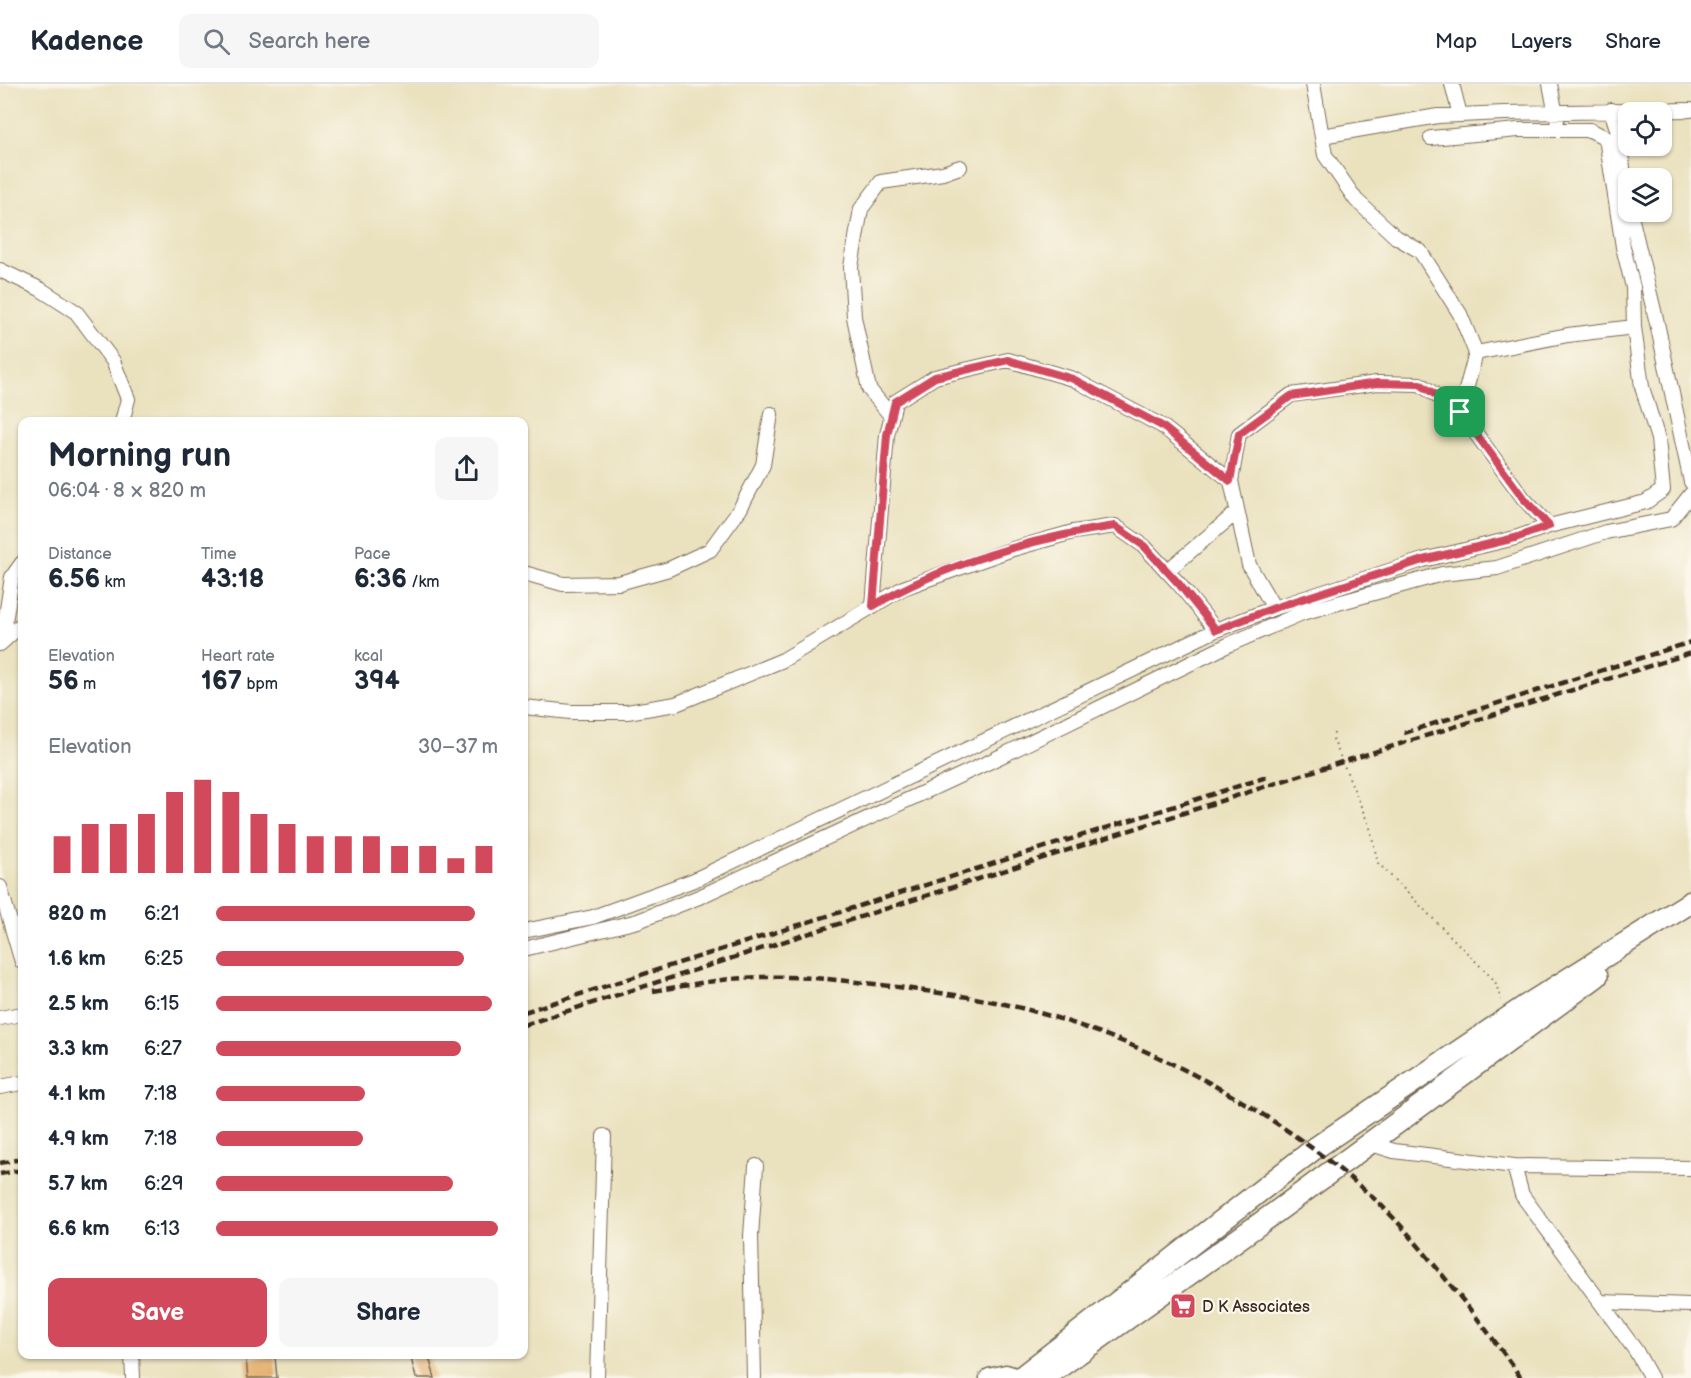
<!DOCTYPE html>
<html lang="en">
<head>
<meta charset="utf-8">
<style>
  :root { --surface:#fff; --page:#f6f6f7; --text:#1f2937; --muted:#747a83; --line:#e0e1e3; --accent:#d1495b }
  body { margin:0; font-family:"Balsamiq Sans",sans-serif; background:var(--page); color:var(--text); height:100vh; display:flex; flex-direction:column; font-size:22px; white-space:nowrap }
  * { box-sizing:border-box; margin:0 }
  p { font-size:20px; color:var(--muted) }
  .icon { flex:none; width:33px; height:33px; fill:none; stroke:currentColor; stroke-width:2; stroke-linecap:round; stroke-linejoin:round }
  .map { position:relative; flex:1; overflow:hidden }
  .sheet { position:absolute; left:18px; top:333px; width:510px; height:942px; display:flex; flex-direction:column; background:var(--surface); border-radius:12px; box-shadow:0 2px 4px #0004 }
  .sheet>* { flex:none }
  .buttons { position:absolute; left:1618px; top:18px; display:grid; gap:12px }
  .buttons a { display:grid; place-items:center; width:54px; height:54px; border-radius:12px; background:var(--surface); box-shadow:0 2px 4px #0004; font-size:30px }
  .pin { position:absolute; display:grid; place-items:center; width:51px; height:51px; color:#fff; margin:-26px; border-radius:12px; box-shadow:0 3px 9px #0006 }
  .round { display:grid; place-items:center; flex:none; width:63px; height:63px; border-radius:12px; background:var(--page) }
  .headline { display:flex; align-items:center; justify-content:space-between; height:102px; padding:0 30px }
  h1 { font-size:33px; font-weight:700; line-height:45px }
  .figures { display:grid; grid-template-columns:repeat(3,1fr); gap:9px; height:102px; padding:6px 30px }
  .figures div { display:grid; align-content:center }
  .figures b { font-size:26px; font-weight:700 }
  .figures small { font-size:16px; font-weight:400 }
  .figures p { font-size:16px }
  .chart { height:168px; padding:12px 30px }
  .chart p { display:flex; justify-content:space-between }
  .chart svg { width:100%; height:108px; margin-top:6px; stroke:var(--accent); stroke-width:6 }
  .primary-button { display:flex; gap:12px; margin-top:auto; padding:12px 30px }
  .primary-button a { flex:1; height:69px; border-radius:12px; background:var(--accent); color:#fff; font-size:24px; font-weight:700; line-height:69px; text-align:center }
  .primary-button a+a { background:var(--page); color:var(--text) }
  ul { padding:0 30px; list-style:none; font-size:20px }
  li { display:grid; grid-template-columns:96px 72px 1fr; align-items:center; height:45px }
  li i { height:15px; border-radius:8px; background:var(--accent) }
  header { display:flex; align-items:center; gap:36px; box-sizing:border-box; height:84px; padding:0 30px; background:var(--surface); border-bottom:2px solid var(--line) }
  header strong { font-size:28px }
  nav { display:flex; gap:33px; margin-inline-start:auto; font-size:21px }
  .search { width:420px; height:54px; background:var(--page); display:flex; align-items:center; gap:15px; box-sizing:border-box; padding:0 21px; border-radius:12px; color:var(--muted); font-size:22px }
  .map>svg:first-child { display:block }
  .building { fill:#e4af6c }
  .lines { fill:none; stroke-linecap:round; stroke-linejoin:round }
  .street-casing { stroke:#786a56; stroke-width:16 }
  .secondary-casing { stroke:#786a56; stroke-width:21 }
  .primary-casing { stroke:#786a56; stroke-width:24 }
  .path { stroke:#786a56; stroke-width:2; stroke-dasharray:1.5 4.5; stroke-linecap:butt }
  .street { stroke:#fff; stroke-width:14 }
  .secondary { stroke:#fff; stroke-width:18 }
  .primary { stroke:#fff; stroke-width:21 }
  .rail { stroke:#3b2a1e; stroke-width:4.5; stroke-dasharray:9 4.5; stroke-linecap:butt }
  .route-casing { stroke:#fff; stroke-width:12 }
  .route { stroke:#d1495b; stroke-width:8 }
  .labels { text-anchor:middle; stroke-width:4.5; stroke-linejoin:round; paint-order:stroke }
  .poi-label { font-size:16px; fill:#3b2a1e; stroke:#fbf7ec; text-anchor:start }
</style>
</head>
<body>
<header>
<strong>Kadence</strong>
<div class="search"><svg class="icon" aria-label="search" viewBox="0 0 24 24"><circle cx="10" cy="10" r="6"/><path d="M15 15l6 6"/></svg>Search here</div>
<nav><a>Map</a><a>Layers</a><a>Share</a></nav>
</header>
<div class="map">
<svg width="1691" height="1294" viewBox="0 0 1691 1294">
  <rect width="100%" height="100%" fill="#fbf7ec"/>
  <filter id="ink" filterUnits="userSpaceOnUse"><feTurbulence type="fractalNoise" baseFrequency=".0167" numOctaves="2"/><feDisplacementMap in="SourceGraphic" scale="12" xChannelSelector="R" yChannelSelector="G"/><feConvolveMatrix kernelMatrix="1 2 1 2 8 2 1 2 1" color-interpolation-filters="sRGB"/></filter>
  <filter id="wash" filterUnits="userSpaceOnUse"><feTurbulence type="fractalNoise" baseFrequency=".008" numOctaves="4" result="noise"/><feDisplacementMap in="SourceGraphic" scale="24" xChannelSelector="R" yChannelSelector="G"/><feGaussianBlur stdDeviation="1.35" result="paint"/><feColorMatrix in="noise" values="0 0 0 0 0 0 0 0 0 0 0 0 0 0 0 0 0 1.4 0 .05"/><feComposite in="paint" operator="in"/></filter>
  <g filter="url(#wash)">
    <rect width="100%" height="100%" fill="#eae1be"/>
    <g id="blocks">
      <path class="building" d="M410,1270H428L435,1294H416Z
        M275,1273L277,1294H248L246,1275Z"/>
    </g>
  </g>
  <g filter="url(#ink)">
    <use href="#blocks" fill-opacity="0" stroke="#786a56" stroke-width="1.5"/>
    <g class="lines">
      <g class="street-casing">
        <path id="street" d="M1313,0L1325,71L1356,116L1396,153L1420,167L1460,230L1476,269L1460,328
          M1452,0L1460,31
          M1550,0L1557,36
          M1611,26L1617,45L1629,122
          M1322,52L1438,32L1504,29L1691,26
          M1630,128L1657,239L1691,398
          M0,186L40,205L76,228L113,277L128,315L122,338
          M1476,269L1568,251L1634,243
          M891,332L869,305L854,233L851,183L861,125L881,98L943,89L960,83
          M1167,487L1237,428
          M524,489L563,500L619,499L669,485L710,466L740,425L763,381L771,330
          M873,522L887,351L895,318L935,293L1008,276L1073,295L1162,342L1231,397
          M1274,524L1249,481L1231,397L1239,350L1291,311L1377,299L1420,300L1460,328L1524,415L1549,442
          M2,558L12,493L22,479
          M0,560L22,540
          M524,623L571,628H627L676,620L783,576L903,504L1013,465L1073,448L1115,442L1144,462L1179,500L1216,546
          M0,803L22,878
          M524,847L593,833L694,796L1216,546L1274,524L1423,476L1515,454L1549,442L1646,418L1663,406L1658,355L1642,303L1634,243L1633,203L1623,163L1606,54L1590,46H1518L1431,54
          M524,865L638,837L699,813L989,678L1228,561L1302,529L1442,490L1497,484L1606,448L1671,435L1691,410
          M0,934L22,930
          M0,1003L22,999
          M1368,1059L1394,1067L1514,1082L1691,1084
          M1514,1082L1522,1111L1636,1267L1651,1294
          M1600,1218L1691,1221
          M132,1270L133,1294
          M597,1294L604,1052
          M754,1294L751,1152L756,1082"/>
      </g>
      <g class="secondary-casing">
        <path id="secondary" d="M989,1294L1006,1290L1019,1294"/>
      </g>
      <g class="primary-casing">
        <path id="primary" d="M1020,1294L1314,1065L1524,923L1691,818
          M1044,1294L1276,1128L1597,892"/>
      </g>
      <path class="path" d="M1334,649L1333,655L1370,744L1378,779L1495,897L1501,916
        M1351,701L1356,698"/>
      <use href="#street" class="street"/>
      <use href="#secondary" class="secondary"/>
      <use href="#primary" class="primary"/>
      <path class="rail" d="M1404,649L1691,558
        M653,907C683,902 713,896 744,894C797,890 852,897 905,904C937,909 969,912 1000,919C1131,948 1261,1017 1362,1104C1393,1130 1419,1162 1444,1193C1471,1226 1497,1259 1521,1294
        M524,928L1267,693
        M524,941L1342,678L1691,569
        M0,1079L22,1075
        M0,1090L22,1086"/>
    </g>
  </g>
  <g class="lines" filter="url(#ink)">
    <g class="route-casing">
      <path id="route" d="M1008,276L1073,295L1162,342L1230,397L1239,350L1291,312L1377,299L1420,300L1460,328L1524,415L1549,442L1515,454L1423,476L1274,524L1216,546L1179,500L1144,462L1115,442C1036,453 941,481 873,522L887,351L895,318L935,293Z"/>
    </g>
    <use href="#route" class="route"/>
  </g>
  <defs>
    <g id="supermarket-square" transform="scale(1.35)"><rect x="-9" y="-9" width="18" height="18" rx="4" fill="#d1495b" stroke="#fbf7ec"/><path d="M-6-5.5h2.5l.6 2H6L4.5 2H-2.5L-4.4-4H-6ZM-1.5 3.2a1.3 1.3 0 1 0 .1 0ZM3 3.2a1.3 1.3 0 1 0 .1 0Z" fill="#fff"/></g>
  </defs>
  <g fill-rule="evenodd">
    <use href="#supermarket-square" x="1183" y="1222"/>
  </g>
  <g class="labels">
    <g class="poi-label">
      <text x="1202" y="1228">D K Associates</text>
    </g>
  </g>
</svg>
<div class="buttons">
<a><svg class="icon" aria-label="locate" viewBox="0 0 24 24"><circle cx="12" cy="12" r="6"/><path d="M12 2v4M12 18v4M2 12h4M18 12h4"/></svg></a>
<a><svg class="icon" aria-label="layers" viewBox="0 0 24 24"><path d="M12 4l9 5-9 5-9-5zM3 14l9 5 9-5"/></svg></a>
</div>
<div class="pin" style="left:1460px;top:328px;background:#1e9e55"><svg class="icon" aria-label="arrive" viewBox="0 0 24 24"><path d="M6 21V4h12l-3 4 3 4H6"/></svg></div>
<section class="sheet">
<div class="headline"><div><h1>Morning run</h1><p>06:04 · 8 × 820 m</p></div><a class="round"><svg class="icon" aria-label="share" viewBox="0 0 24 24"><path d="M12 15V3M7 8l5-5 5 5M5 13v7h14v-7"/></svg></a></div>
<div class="figures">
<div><p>Distance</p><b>6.56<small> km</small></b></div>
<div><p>Time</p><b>43:18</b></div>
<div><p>Pace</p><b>6:36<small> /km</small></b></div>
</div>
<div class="figures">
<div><p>Elevation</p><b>56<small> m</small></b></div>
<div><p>Heart rate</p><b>167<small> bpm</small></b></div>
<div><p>kcal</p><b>394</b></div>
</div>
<div class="chart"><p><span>Elevation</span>30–37 m</p>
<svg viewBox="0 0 160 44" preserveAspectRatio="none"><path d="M5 44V29M15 44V24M25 44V24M35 44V20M45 44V11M55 44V6M65 44V11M75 44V20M85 44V24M95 44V29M105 44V29M115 44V29M125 44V33M135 44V33M145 44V38M155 44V33"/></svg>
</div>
<ul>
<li><b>820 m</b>6:21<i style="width:92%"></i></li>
<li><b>1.6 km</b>6:25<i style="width:88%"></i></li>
<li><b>2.5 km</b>6:15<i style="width:98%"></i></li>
<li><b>3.3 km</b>6:27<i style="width:87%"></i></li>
<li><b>4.1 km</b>7:18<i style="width:53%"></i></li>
<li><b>4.9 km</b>7:18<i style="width:52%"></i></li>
<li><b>5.7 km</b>6:29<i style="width:84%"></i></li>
<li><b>6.6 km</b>6:13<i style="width:100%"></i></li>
</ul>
<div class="primary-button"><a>Save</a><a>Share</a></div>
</section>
</div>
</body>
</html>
